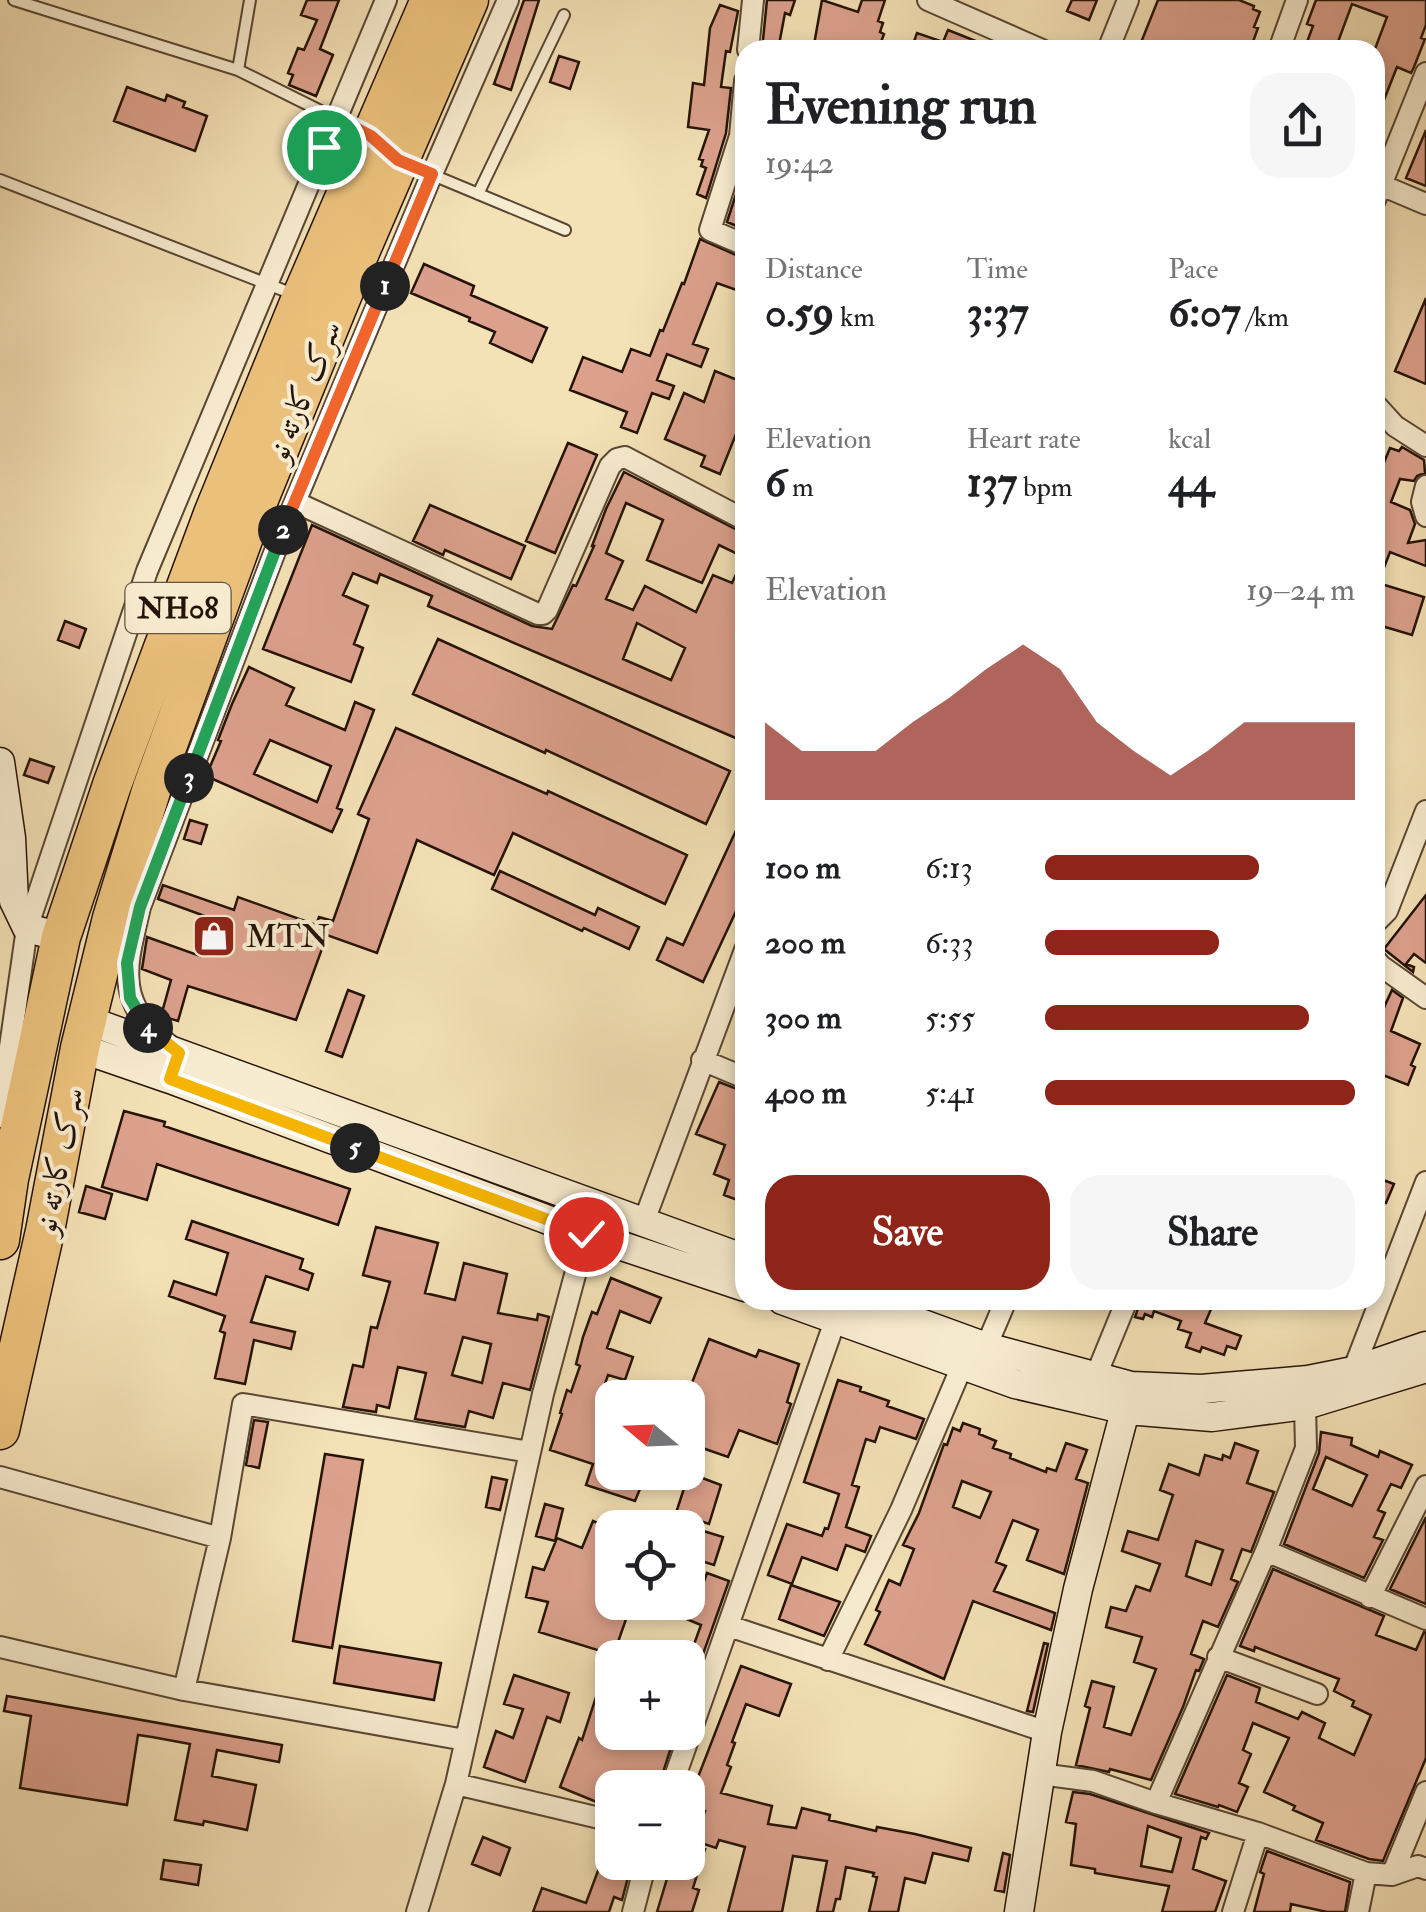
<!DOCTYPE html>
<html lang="en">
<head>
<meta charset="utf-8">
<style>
  :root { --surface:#fff; --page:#f6f6f6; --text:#202124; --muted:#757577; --accent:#8f2418 }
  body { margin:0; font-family:"IM FELL Double Pica",Amiri,serif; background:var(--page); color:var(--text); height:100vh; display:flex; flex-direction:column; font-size:38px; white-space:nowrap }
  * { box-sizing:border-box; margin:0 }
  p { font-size:32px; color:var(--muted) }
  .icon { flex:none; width:55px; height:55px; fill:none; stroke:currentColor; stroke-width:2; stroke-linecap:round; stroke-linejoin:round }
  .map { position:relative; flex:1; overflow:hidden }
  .sheet { position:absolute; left:735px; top:40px; width:650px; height:1270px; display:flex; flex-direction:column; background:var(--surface); border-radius:30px; box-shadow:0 5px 15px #0003 }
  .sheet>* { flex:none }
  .needle { width:65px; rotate:289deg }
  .buttons { position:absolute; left:595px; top:1380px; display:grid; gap:20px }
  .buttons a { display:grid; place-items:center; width:110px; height:110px; border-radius:20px; background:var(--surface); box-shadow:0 5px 15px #0003; font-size:50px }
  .pin { position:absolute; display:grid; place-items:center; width:85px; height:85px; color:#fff; margin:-42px; border:5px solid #fff; border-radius:50%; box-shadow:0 2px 10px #0007 }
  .km { position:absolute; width:50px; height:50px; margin:-25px; border-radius:50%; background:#222; color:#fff; font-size:28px; line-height:50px; text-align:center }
  .round { display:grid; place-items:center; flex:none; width:105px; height:105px; border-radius:30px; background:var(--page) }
  .headline { display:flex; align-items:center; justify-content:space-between; height:170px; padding:0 30px }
  h1 { font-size:55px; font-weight:700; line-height:75px }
  .metrics { display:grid; grid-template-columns:repeat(3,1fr); gap:15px; height:170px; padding:10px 30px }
  .metrics div { display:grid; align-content:center }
  .metrics b { font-size:42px; font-weight:700 }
  .metrics small { font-size:28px; font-weight:400 }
  .metrics p { font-size:28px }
  .chart { height:280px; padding:20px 30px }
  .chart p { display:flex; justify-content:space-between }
  .chart svg { width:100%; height:180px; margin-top:10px; fill:var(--accent); opacity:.7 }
  .button { display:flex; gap:20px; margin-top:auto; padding:20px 30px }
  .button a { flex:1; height:115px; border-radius:30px; background:var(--accent); color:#fff; font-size:40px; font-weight:700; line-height:115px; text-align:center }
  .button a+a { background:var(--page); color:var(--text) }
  ul { padding:0 30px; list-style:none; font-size:32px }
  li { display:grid; grid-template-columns:160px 120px 1fr; align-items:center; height:75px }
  li i { height:25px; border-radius:12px; background:var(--accent) }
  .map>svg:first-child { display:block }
  .building { fill:#dca18d; stroke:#251307; stroke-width:2.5; fill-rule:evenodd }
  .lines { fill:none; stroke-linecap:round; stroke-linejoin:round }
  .lane-casing { stroke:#594633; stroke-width:14 }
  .street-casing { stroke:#594633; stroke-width:24 }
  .secondary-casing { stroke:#251307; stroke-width:31 }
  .highway-casing { stroke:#251307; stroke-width:41 }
  .lane { stroke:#f8ecd0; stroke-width:10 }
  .street { stroke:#f8ecd0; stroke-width:20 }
  .secondary { stroke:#f8ecd0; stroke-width:28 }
  .highway { stroke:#eac07b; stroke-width:38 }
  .split-1-casing { stroke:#fff; stroke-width:20 }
  .split-2-casing { stroke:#fff; stroke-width:20 }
  .split-3-casing { stroke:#fff; stroke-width:20 }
  .split-4-casing { stroke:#fff; stroke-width:20 }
  .split-5-casing { stroke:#fff; stroke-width:20 }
  .split-6-casing { stroke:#fff; stroke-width:20 }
  .split-1 { stroke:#f0652b; stroke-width:12 }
  .split-2 { stroke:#f0652b; stroke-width:12 }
  .split-3 { stroke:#22a559; stroke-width:12 }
  .split-4 { stroke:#22a559; stroke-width:12 }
  .split-5 { stroke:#f5b400; stroke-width:12 }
  .split-6 { stroke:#f5b400; stroke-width:12 }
  .labels { text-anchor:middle; stroke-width:8; stroke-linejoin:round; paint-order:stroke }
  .shield { fill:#f8ecd0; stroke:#645443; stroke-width:2.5 }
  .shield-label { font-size:30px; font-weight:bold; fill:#251307 }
  .street-label { font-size:32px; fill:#251307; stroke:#f8ecd0 }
  .poi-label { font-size:32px; fill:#251307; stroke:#f8ecd0; text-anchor:start }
</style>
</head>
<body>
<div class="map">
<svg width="1426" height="1912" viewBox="0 0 1426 1912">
  <rect width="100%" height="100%" fill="#f4e1b6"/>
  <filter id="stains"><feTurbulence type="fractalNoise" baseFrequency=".002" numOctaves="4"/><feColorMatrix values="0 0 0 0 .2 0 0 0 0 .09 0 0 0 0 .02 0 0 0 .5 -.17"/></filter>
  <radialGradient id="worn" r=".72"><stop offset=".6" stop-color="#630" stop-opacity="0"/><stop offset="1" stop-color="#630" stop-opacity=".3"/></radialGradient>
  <path class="building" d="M307,0H339L320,49L333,55L316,96L289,85L293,75L288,73L298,48L304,50L317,20L301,15Z
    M524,0H539L511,90L494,84Z
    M767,0H795L790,15L785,13L778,50H762Z
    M822,0L858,12L862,0H885L878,21L883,23L880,32L884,34L878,50H813Z
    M1072,0H1097L1089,20L1067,11Z
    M1158,0H1239L1254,6L1253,9L1260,12L1254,27L1258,28L1250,50H1138Z
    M1316,0H1426V25L1421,38L1425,39L1414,67L1411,73L1397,67L1376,120L1375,49L1387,17L1352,4L1335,50H1304L1313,26L1307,24Z
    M720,5L738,11L730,52L726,51L721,87L731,88L726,133L706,198L697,194L706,168L701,166L703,160L699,159L709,130L688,127L693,83L704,85L710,28Z
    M948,30L996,49V50H911L917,33L943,42Z
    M559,56L579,62L570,89L550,82Z
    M127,87L165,101L167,95L185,102L183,107L207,116L195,151L114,121Z
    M1426,130V186L1406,178Z
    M745,166V211L739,227L727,222Z
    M700,239L745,259V293L717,283L693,344L708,349L701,367L667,354L657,380L674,386L669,399L652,393L637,433L621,427L627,412L570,390L583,357L622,372L631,349L650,356L660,330L663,331L682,283L684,284Z
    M424,264L474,286L471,295L547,328L532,362L490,343L495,332L469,321L470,318L411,293Z
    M1426,298V384L1395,371Z
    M715,371L745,383V437L736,434L720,474L701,466L705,456L665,439L684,393L704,402Z
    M568,443L597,455L555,553L526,541Z
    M1402,447L1424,460L1425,473L1417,476L1414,481L1400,479L1391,502L1410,510L1415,524L1408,543L1426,540V566L1390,552L1378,583L1424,597L1412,635L1375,624V484L1390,448L1399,451Z
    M624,472L745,534V742L428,606L432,596L380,574L377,583L353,573L343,595L368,606L354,644L363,648L351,682L263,649L312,525L532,626L552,629L573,585L576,586L594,546H592L606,509ZM626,503L663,520L647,560L702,583L719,545L744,557L732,583L713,575L696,612L645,586L633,610L606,599L623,561L606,553ZM637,623L685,648L671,680L623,659Z
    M430,505L525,546L511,579L445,550L443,555L413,541Z
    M65,621L86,629L79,648L58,640Z
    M438,639L730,771L706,824L546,750L545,753L413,694Z
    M249,667L294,688L286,705L345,730L355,702L374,710L337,808L342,810L332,832L206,776L221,741L218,740L232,704ZM270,740L331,766L317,802L254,774Z
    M396,728L547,794L548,791L687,855L665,904L513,833L494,875L417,840L377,953L327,935L296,1020L188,986L178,1021L161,1016L171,980L142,969L147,937L200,956L213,919L158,899L163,885L234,910L238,897L316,925L319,917L333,921L369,819L358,814Z
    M30,759L54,767L48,783L24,775Z
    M745,811V892L703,982L657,960L667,938L683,945Z
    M190,820L207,825L201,844L184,839Z
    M500,871L595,915L598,908L639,927L629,949L584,928L582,931L492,889Z
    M1426,895V963L1414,954L1406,964L1414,967L1413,972L1384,949Z
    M348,990L364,996L342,1057L326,1051Z
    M1392,990L1403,998L1391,1031L1420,1044L1411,1065L1415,1067L1408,1085L1375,1072V1027Z
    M719,1082L745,1092V1203L724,1195L729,1180L714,1174L725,1145L696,1134Z
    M124,1111L165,1122L164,1126L350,1189L338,1225L157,1164L147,1200L102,1187Z
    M1375,1177L1394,1184L1386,1203L1375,1199Z
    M86,1186L112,1194L105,1219L79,1212Z
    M192,1221L303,1259L300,1269L313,1274L308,1290L266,1276L251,1322L295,1332L291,1349L254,1340L245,1384L215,1378L225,1333L220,1331L225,1316L169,1296L174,1281L216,1295L228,1253L186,1239Z
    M376,1227L438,1243L425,1293L455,1300L464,1263L507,1274L498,1313L537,1320L538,1314L549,1317L530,1390L503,1383L493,1418L469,1411L465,1427L415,1419L426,1373L398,1367L389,1408L377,1405L376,1412L343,1407L353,1365L363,1367L371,1327L377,1328L390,1282L363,1275ZM463,1337L491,1344L482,1383L452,1375Z
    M611,1278L661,1298L650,1323L620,1311L607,1348L633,1357L625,1380L608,1375L599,1401L608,1403L606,1408L612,1409V1472H647L635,1501L586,1485L593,1464L550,1450L562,1414L560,1413L567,1390L571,1392L580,1366L576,1364L583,1337L592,1312L597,1314Z
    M1141,1300H1215L1205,1323L1241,1336L1236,1349L1227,1346L1224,1355L1202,1347L1200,1352L1186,1347L1191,1333L1178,1329L1181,1321L1154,1311L1152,1317L1145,1314L1143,1319L1135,1317Z
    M709,1339L756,1357L759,1350L799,1364L787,1402L791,1404L777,1444L739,1430L728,1457L688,1443V1393Z
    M838,1380L861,1387L860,1391L889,1401L887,1406L924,1419L916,1439L880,1427L875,1442L866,1439L852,1485L859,1487L846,1527L871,1536L865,1552L846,1545L837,1570L802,1557L792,1584L768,1575L787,1524L822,1536L825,1528L828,1529L839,1494L804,1482Z
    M254,1420L268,1422L259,1468L246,1465Z
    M963,1423L980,1429L979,1434L996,1441L993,1448L1011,1454L1010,1458L1046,1472L1047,1468L1056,1471L1066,1443L1087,1450L1076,1479L1088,1483L1064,1574L1027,1560L1038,1530L1013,1520L996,1562L1006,1566L994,1591L1055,1613L1051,1630L973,1601L944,1679L865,1644L880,1612L876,1610L889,1580L900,1585L914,1549L903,1545L919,1513L944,1444L947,1445L953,1428L960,1431ZM962,1481L991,1492L980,1518L953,1507Z
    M1321,1432L1352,1438L1351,1445L1378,1457L1380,1451L1412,1465L1401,1488L1391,1484L1378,1510L1385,1513L1374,1537L1383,1540L1364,1578L1284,1544L1319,1453ZM1326,1457L1367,1475L1352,1506L1313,1489Z
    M1235,1443L1258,1451L1247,1483L1274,1492L1251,1552L1242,1549L1231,1579L1238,1582L1218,1627L1203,1621L1191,1654L1204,1659L1199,1671L1196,1670L1183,1707L1151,1780L1110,1769L1109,1772L1076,1765L1090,1708L1085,1706L1092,1681L1114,1687L1104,1727L1131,1735L1156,1669L1134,1662L1142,1637L1106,1627L1111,1607L1126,1611L1136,1586L1150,1591L1160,1564L1122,1551L1128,1531L1158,1540L1173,1495L1160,1490L1169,1464L1199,1475L1205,1455L1222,1460L1223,1455L1230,1458ZM1196,1541L1223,1550L1211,1585L1186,1576Z
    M325,1454L363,1460L332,1648L293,1641Z
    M689,1473L721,1485L709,1524L676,1513Z
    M492,1477L507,1480L500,1510L486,1507Z
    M545,1504L563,1509L555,1541L536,1536Z
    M1426,1517V1604L1390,1589Z
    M593,1521L612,1529V1602H632L618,1642L629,1646L624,1658H608L600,1655L601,1651L539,1632L548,1602L526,1597L533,1567L544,1570L557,1538L582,1548Z
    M697,1529L723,1537L714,1565L688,1557Z
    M1273,1569L1384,1616L1376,1635L1416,1650L1424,1632L1426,1633V1758L1383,1861L1369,1859L1316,1840L1323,1823L1293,1810L1295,1806L1264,1792L1289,1738L1253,1723L1243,1750L1251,1754L1239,1783L1248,1787L1237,1812L1219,1805L1218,1807L1175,1794L1227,1675L1260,1688L1256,1702L1298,1719L1302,1712L1325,1723L1319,1738L1354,1755L1371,1715L1352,1706L1354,1701L1334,1691L1339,1679L1255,1647L1254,1651L1240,1646Z
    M707,1573L729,1581L696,1674L688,1671V1661L701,1625L648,1603L688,1602V1596L697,1600Z
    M791,1585L840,1602L824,1636L779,1619Z
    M1044,1643L1048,1644L1033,1712L1027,1711Z
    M340,1646L441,1663L434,1700L334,1683Z
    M741,1666L791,1684L779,1716L746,1704L732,1742L735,1743L727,1765L731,1767L721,1793L772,1806L768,1824L796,1828L802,1808L830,1815L829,1820L876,1831L877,1827L915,1834L971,1848L968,1861L933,1853L925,1883L905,1878L898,1912H869L877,1877L873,1876L874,1873L846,1867L840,1899H836L833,1912H817L827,1861L793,1856L782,1912H728L745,1847L719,1840L716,1848L695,1841L705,1811L688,1803Z
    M514,1675L569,1693L560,1722L547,1717L525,1782L484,1767L496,1731L513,1738L523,1709L504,1704Z
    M597,1694L612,1699V1732H625L646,1740L648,1732H676L658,1788H610L604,1805L560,1787L579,1738L582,1740Z
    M7,1696L282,1745L279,1762L217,1750L212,1776L256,1785L247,1830L204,1821L203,1825L175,1820L190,1744L152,1737L138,1735L127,1805L20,1788L31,1716L4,1711Z
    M1073,1792L1090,1794L1209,1833L1206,1839L1201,1837L1193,1869L1226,1881L1215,1912H1162L1169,1886L1095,1873V1869L1071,1865L1076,1824L1066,1822ZM1148,1826L1181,1838L1172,1872L1141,1866Z
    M611,1836H612V1862H632L622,1900L614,1897L609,1912H533L542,1888L586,1903Z
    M483,1837L510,1848L500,1875L472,1864Z
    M688,1843L705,1849L693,1888L699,1890L692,1912H657L672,1862H688Z
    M1267,1851L1350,1882L1345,1912H1327L1291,1904L1290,1912H1254L1264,1874L1260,1872Z
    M1003,1853L1010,1855L1004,1892L995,1890Z
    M164,1860L201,1865L198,1885L161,1879Z"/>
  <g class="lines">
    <g class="lane-casing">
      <path id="lane" d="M14,0L238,70L363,132
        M238,70L250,0
        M404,163L565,230
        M0,180L293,294
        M478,194L564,15"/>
    </g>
    <g class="street-casing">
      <path id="street" d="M928,0L1042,50
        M748,50L753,0
        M1108,50L1128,0
        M1279,50L1297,0
        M745,81L740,136L710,230L745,245
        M1381,185L1426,204
        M1375,200L1426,73
        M1375,404L1395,426L1426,446
        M1426,486L1422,502L1426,516
        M295,502L538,614H543L547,610L610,466L617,459L625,457L745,520
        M1375,923L1387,911L1426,811
        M1375,959L1381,966L1426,998
        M169,1045C114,1001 126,968 140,907L280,538L432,174L508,0
        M702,1060L745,1078
        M0,1117L27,928L147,571L386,0
        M644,1221L745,950
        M986,1347L1006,1300
        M1353,1371L1426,1182
        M1095,1378L1127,1300
        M0,1477L220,1538L243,1404L530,1452
        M1266,1551L1426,1619
        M1370,1597L1426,1486
        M729,1626L1047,1732
        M0,1647L184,1690L465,1740
        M1218,1657L1317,1694
        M828,1660L901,1510L962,1366
        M184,1690L220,1538
        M1040,1774L1093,1781L1156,1803L1258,1833L1366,1873L1392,1875L1418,1866L1426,1869
        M456,1784L612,1821
        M671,1788L836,1318
        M1156,1803L1266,1551L1306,1448L1305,1405
        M1392,1875L1426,1792
        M417,1912L456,1784L543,1394L586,1234
        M633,1912L646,1862
        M1233,1912L1258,1833
        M1358,1912L1366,1873"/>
    </g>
    <g class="secondary-casing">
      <path id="secondary" d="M0,762L11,838L14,901L27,928L61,937
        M87,1020L745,1259
        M80,1048L170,1079L586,1234L745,1287
        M782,1300L1015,1384L1127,1410L1212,1417L1305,1405L1426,1368
        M857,1300L986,1347L1131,1386L1201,1389L1308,1380L1353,1371L1426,1346
        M1019,1912L1047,1732L1078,1589L1129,1396"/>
    </g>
    <g class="highway-casing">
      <path id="highway" d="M0,1240L9,1179L61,937L112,785L213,514L301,298L430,0
        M0,1430L45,1231L80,1048L112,918L152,788L248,526L360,252L469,0"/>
    </g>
    <use href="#lane" class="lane"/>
    <use href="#street" class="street"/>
    <use href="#secondary" class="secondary"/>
    <use href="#highway" class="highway"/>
  </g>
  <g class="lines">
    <g class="split-1-casing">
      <path id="split-1" d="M324,147L336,118L371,136L398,160L432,174L385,286"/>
    </g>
    <g class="split-2-casing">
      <path id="split-2" d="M283,530L385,286"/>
    </g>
    <g class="split-3-casing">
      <path id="split-3" d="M189,778L283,530"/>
    </g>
    <g class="split-4-casing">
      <path id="split-4" d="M148,1028L130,998L127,963L140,907L189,778"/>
    </g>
    <g class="split-5-casing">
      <path id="split-5" d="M148,1028L179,1053L170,1079L355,1148"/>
    </g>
    <g class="split-6-casing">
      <path id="split-6" d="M355,1148L586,1234"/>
    </g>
    <use href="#split-1" class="split-1"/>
    <use href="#split-2" class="split-2"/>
    <use href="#split-3" class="split-3"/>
    <use href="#split-4" class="split-4"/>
    <use href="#split-5" class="split-5"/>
    <use href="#split-6" class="split-6"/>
  </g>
  <defs>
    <g id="shop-square" transform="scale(2.25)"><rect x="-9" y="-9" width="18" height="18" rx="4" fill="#8f2418" stroke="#f8ecd0"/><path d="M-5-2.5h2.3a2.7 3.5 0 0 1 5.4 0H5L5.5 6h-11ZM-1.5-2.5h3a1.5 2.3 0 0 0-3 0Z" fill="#fff"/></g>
  </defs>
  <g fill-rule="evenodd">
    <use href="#shop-square" x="214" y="936"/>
  </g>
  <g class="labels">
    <rect class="shield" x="125.5" y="583" width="105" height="50" rx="8"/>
    <g class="shield-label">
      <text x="178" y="618">NH08</text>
    </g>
    <g class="street-label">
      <text transform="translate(303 391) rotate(-68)" y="11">سرک کارته نو</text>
      <text transform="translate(58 1161) rotate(-79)" y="11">سرک کارته نو</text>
    </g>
    <g class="poi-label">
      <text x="246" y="947">MTN</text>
    </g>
  </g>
  <rect width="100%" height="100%" filter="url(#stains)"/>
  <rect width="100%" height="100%" fill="url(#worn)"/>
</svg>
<div class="buttons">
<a><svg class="needle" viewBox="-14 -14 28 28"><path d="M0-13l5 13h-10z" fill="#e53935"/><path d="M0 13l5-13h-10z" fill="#757577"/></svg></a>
<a><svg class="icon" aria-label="locate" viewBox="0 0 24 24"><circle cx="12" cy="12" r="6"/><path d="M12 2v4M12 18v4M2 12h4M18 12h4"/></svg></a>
<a>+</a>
<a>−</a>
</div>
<div class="pin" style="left:324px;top:147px;background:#1e9e55"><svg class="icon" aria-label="arrive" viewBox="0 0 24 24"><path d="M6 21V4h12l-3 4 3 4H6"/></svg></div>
<div class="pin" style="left:586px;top:1234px;background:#d93025"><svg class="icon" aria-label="check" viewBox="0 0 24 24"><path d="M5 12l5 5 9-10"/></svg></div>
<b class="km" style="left:385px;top:286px">1</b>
<b class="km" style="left:283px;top:530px">2</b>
<b class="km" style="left:189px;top:778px">3</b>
<b class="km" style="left:148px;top:1028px">4</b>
<b class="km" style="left:355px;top:1148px">5</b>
<section class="sheet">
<div class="headline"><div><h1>Evening run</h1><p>19:42</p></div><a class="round"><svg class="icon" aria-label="share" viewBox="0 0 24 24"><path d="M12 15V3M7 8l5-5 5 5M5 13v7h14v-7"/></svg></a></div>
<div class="metrics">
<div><p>Distance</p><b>0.59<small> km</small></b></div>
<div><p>Time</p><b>3:37</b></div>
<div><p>Pace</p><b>6:07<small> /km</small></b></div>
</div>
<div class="metrics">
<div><p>Elevation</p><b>6<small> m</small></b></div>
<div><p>Heart rate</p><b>137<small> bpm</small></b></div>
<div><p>kcal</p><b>44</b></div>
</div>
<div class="chart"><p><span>Elevation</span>19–24 m</p>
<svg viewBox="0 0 160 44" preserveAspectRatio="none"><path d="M0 44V25L10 32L20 32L30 32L40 25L50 19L60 12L70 6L80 12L90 25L100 32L110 38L120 32L130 25L140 25L150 25L160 25V44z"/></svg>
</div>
<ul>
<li><b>100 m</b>6:13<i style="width:69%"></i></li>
<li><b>200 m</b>6:33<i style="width:56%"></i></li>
<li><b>300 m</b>5:55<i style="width:85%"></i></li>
<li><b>400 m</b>5:41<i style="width:100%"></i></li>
</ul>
<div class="button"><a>Save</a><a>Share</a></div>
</section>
</div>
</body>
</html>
